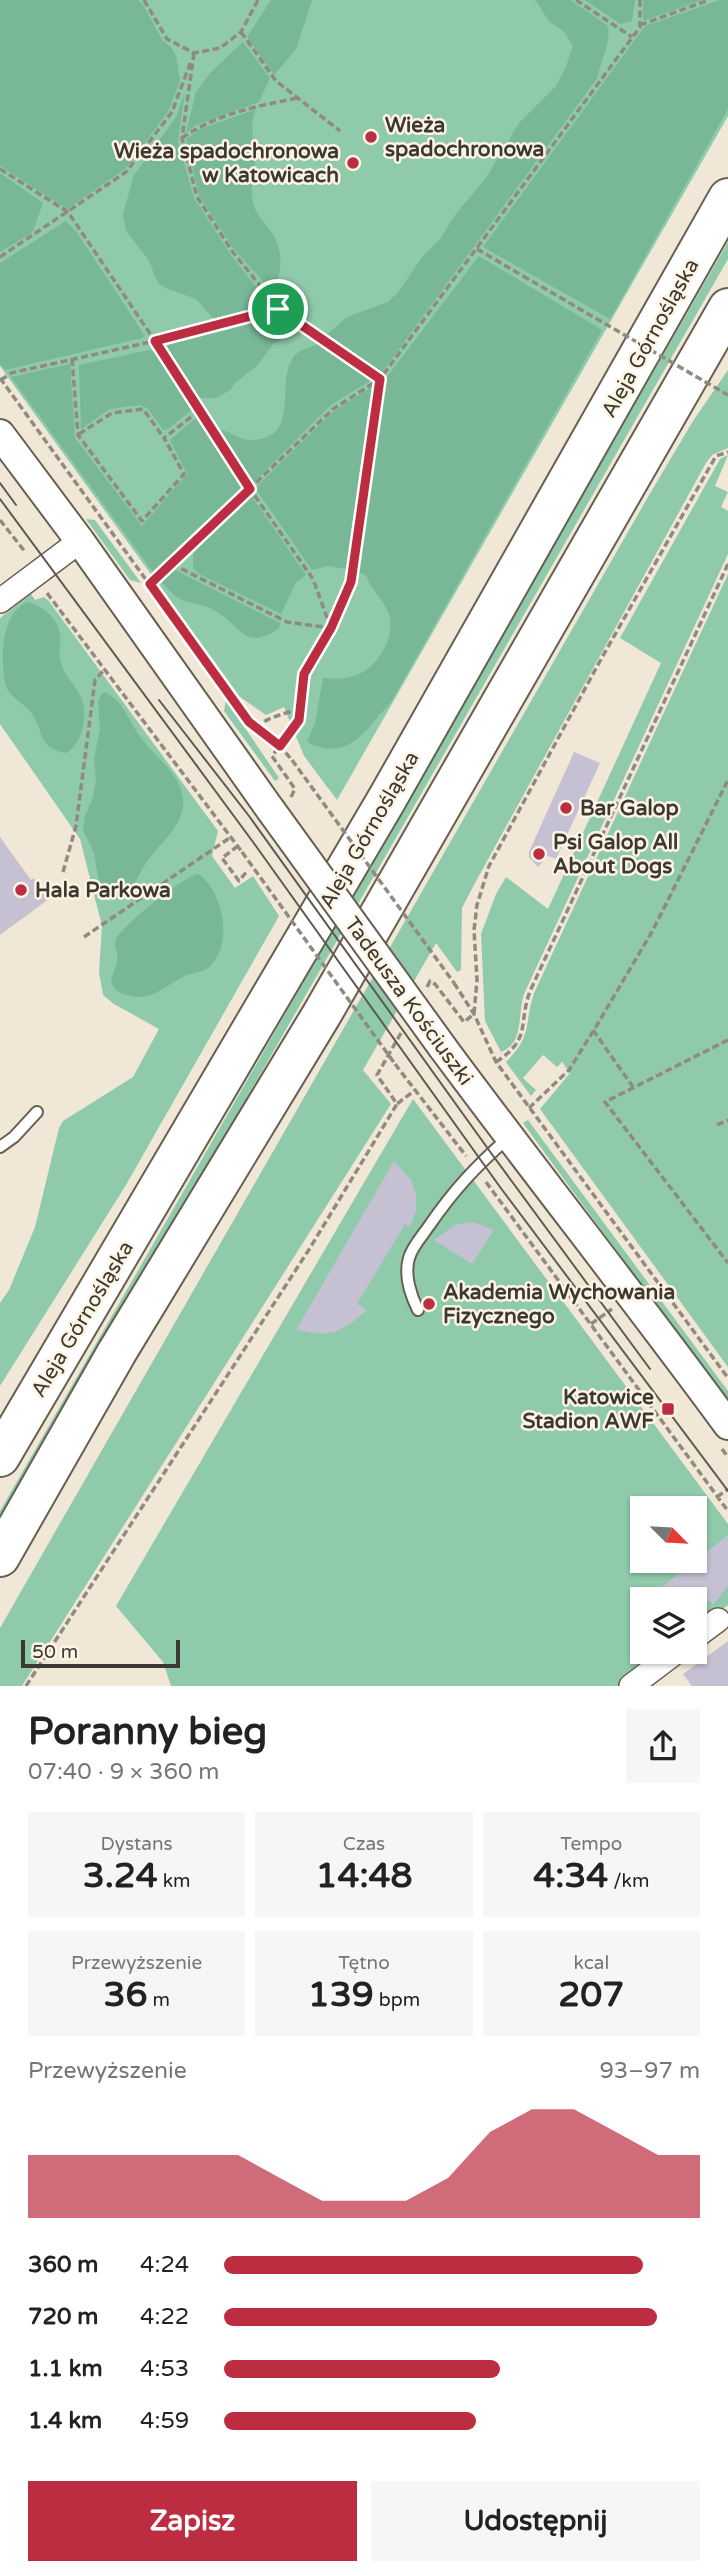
<!DOCTYPE html>
<html lang="pl">
<head>
<meta charset="utf-8">
<style>
  :root { --surface:#fff; --page:#f6f6f6; --text:#222; --muted:#767676; --accent:#bd2d41 }
  body { margin:0; font-family:"Varela Round",sans-serif; background:var(--page); color:var(--text); height:100vh; display:flex; flex-direction:column; font-size:26px; white-space:nowrap }
  * { box-sizing:border-box; margin:0 }
  p { font-size:23px; color:var(--muted) }
  .icon { flex:none; width:38px; height:38px; fill:none; stroke:currentColor; stroke-width:2; stroke-linecap:round; stroke-linejoin:round }
  .map { position:relative; height:1686px; overflow:hidden }
  .sheet { display:flex; flex-direction:column; background:var(--surface); flex:1 }
  .sheet>* { flex:none }
  .needle { width:46px; rotate:114deg }
  .fabs { position:absolute; left:630px; top:1496px; display:grid; gap:14px }
  .fabs a { display:grid; place-items:center; width:77px; height:77px; border-radius:0px; background:var(--surface); box-shadow:0 2px 5px #0004; font-size:35px }
  .scale { position:absolute; left:21px; bottom:18px; width:159px; box-sizing:border-box; padding-left:7px; border:4px solid #3c3832; border-top:0; font-size:19px; line-height:24px; white-space:nowrap; color:#3c3832; -webkit-text-stroke:5px #fef4e3; paint-order:stroke }
  .pin { position:absolute; display:grid; place-items:center; width:60px; height:60px; color:#fff; margin:-30px; border:4px solid #fff; border-radius:50%; box-shadow:0 2px 7px #0007 }
  .round { display:grid; place-items:center; flex:none; width:74px; height:74px; border-radius:0px; background:var(--page) }
  .overview { display:flex; align-items:center; justify-content:space-between; height:119px; padding:0 28px }
  h1 { font-size:38px; font-weight:700; line-height:52px }
  .figures { display:grid; grid-template-columns:repeat(3,1fr); gap:10px; height:119px; padding:7px 28px }
  .figures div { display:grid; align-content:center; border-radius:0px; background:var(--page); text-align:center }
  .figures b { font-size:35px; font-weight:700 }
  .figures small { font-size:19px; font-weight:400 }
  .figures p { font-size:19px }
  .chart { height:196px; padding:14px 28px }
  .chart p { display:flex; justify-content:space-between }
  .chart svg { width:100%; height:126px; margin-top:7px; fill:var(--accent); opacity:.7 }
  .button { display:flex; gap:14px; margin-top:auto; padding:14px 28px }
  .button a { flex:1; height:80px; border-radius:0px; background:var(--accent); color:#fff; font-size:28px; font-weight:700; line-height:80px; text-align:center }
  .button a+a { background:var(--page); color:var(--text) }
  ul { padding:0 28px; list-style:none; font-size:23px }
  li { display:grid; grid-template-columns:112px 84px 1fr; align-items:center; height:52px }
  li i { height:18px; border-radius:9px; background:var(--accent) }
  .map>svg:first-child { display:block }
  .green { fill:#8fcaaa; fill-rule:evenodd }
  .forest { fill:#78b896 }
  .building { fill:#c5c1d3 }
  .lines { fill:none; stroke-linecap:round; stroke-linejoin:round }
  .service-casing { stroke:#675f50; stroke-width:14 }
  .minor-casing { stroke:#675f50; stroke-width:26 }
  .tertiary-casing { stroke:#675f50; stroke-width:32 }
  .motorway-casing { stroke:#675f50; stroke-width:42 }
  .path { stroke:#918a7f; stroke-width:3.5; stroke-dasharray:7 3.5; stroke-linecap:butt }
  .service { stroke:#fff; stroke-width:10 }
  .minor { stroke:#fff; stroke-width:23 }
  .tertiary { stroke:#fff; stroke-width:28 }
  .motorway { stroke:#fff; stroke-width:38 }
  .tram { stroke:#5e5951; stroke-width:2 }
  .tertiary-bridge-casing { stroke:#675f50; stroke-width:32; stroke-linecap:butt }
  .path-bridge { stroke:#918a7f; stroke-width:3.5; stroke-dasharray:7 3.5; stroke-linecap:butt }
  .tertiary-bridge { stroke:#fff; stroke-width:28 }
  .route-casing { stroke:#fff; stroke-width:14 }
  .route { stroke:#bd2d41; stroke-width:9 }
  .poi-dot { fill:#bd2d41; stroke:#fef4e3; stroke-width:2.5 }
  .labels { text-anchor:middle; stroke-width:5; stroke-linejoin:round; paint-order:stroke }
  .poi-label { font-size:21px; font-weight:bold; fill:#3c3832; stroke:#fef4e3; text-anchor:start }
  .street-label { font-size:21px; fill:#3c3832; stroke:#fef4e3 }
</style>
</head>
<body>
<div class="map">
<svg width="728" height="1686" viewBox="0 0 728 1686">
  <rect width="100%" height="100%" fill="#f1e7d6"/>
  <path class="green" d="M0,0H728V116L337,800L304,756L284,707L266,715L240,697L0,366Z
    M728,242V259L0,1528V1511Z
    M728,370V448L712,455L706,463L475,883L462,908L461,970L457,972L436,943L363,1070L391,1104L22,1686H0V1628L648,497L693,421Z
    M728,455L715,486L728,492L721,507L728,511V554L524,994C517,1014 525,1043 501,1052L485,1021L481,934L496,894L506,877L548,909L661,663L620,638L720,459Z
    M86,519L95,520L141,583L130,580Z
    M728,574V1367L540,1109L570,1073L562,1062L557,1067L543,1055L523,1078L536,1090L531,1096L506,1062C534,1034 523,1024 535,991Z
    M31,594L35,600L44,597L48,600L218,831L212,856L235,888L253,876L279,916L126,1185L0,1386V1303L9,1290L35,1227L59,1128L63,1121L133,1077L159,1029L114,1004L103,995L99,972L102,926L80,839L0,724V618Z
    M226,700L279,778L275,781L224,711Z
    M413,1099L728,1524V1605L695,1630V1600H642V1652H665L619,1686H171L163,1662L116,1606ZM642,1508H695V1561H642Z
    M528,1120L728,1391V1404L523,1123Z"/>
  <path class="forest" d="M0,0H138L143,5L163,41L171,47L176,56L180,81L168,112L125,169L67,209L0,166Z
    M271,0H312L296,49L274,75L247,37Z
    M535,0H570L607,25C613,42 600,59 598,77L380,375L325,336L347,317L388,302L399,291L423,256L441,238L455,215L486,178L519,123L556,86L565,69L573,46L564,32L549,21Z
    M585,0H635L632,21L620,24Z
    M643,0H702L643,21Z
    M720,0H728V109L610,319L483,247L645,26Z
    M243,42L270,78L259,102L196,125L186,133L196,92L211,72Z
    M185,92L178,141L194,198L231,255L271,306L221,319L213,318L196,299L168,289L158,283L148,259L126,231L123,214L134,175L176,117Z
    M256,109C248,128 255,143 255,163C254,178 249,191 254,206C257,216 266,224 272,233C283,250 284,274 271,290L233,248L199,196L186,139L200,129Z
    M0,173L43,203L32,233L0,252Z
    M66,221L76,231L145,336L142,338L5,370L0,364V263Z
    M479,256L602,330L391,702C365,730 349,763 307,742L315,724L323,678C354,681 372,673 386,645C389,638 392,626 390,618C387,602 371,591 366,575L358,572L386,378Z
    M276,313L291,323L288,335L273,344L257,366L236,382L230,390L216,398H197L160,345Z
    M320,342L373,379L331,405L252,484L215,429C228,429 238,440 251,440C302,439 275,385 293,358C300,347 311,349 320,342Z
    M149,350L154,351L193,409L168,429L163,430L147,408L140,405L110,409L81,429L79,365Z
    M70,364L75,438L142,526L187,474L170,440L198,416L246,488L155,575L11,377Z
    M373,386L348,569L328,566L312,570L255,488L334,411Z
    M250,494L306,575L296,582L281,614L199,574L193,568V555L198,544Z
    M173,569L280,623L279,628C245,652 241,626 217,612C190,596 186,612 161,581Z
    M29,602C43,607 59,619 60,636C61,645 58,654 61,663C64,677 78,686 82,700C88,716 82,745 66,753C39,749 44,733 33,715C26,704 12,699 6,687C0,663 0,610 29,602Z
    M105,692C123,700 130,723 141,738C155,757 181,774 183,799C184,806 182,813 179,820C171,836 156,848 146,863C139,874 133,890 121,897C114,901 107,898 101,894L94,853L83,830L85,816L93,797L96,779L94,760L100,728L98,702L101,695Z
    M198,874C223,890 234,944 210,966C202,974 190,972 181,978C162,988 150,1002 127,995C118,993 115,990 111,982C112,974 116,969 117,961C119,954 113,946 116,939C123,925 184,876 198,874Z"/>
  <path class="building" d="M574,752L600,763L556,859L548,856L538,867L529,857V852Z
    M0,837L31,880L34,878L49,899L0,935Z
    M394,1161L411,1180L416,1194V1210L410,1227L405,1224L357,1304L367,1310L350,1324L335,1332L322,1334L296,1330Z
    M473,1222L494,1230L472,1264L434,1240L455,1225Z
    M728,1535V1586L713,1605L709,1600L695,1612V1600H646L684,1569L682,1561H695Z
    M728,1641V1686H692L683,1674Z"/>
  <g class="lines">
    <g class="service-casing">
      <path id="service" d="M0,1147L14,1137L37,1112
        M418,1310C411,1296 404,1275 409,1258C412,1247 422,1236 429,1226C453,1191 476,1166 508,1138"/>
    </g>
    <g class="minor-casing">
      <path id="minor" d="M0,601L80,541
        M695,1637L718,1620
        M631,1686L676,1652"/>
    </g>
    <g class="tertiary-casing">
      <path id="tertiary" d="M0,434L80,541L270,809
        M443,1048C537,1175 635,1298 728,1425"/>
    </g>
    <g class="motorway-casing">
      <path id="motorway" d="M0,1457L387,799L728,198
        M0,1557L117,1352L322,1014L728,308"/>
    </g>
    <path class="path" d="M144,0L167,39L194,53L220,48L241,32L258,0
      M576,0L632,37
      M640,25L709,0
      M241,32L276,81L340,131
      M194,53L182,138L197,197L232,251L279,309L380,379
      M182,138C216,114 257,106 298,98
      M0,169L68,212L155,341L250,489L313,579L331,628
      M477,249L523,276
      M0,257L126,172L172,112L191,61
      M72,359L78,435L142,521L184,474L164,438L200,410
      M0,378L249,722L280,746L292,760
      M1,380L11,373L155,341L279,309
      M79,434L112,413L143,409L164,438
      M0,520L26,553
      M172,564L287,622L331,628
      M150,584L333,409L380,379L640,27V0
      M47,593L242,852
      M256,728C269,715 286,715 301,707
      M291,797L295,789L272,756L299,720L304,674L331,628L351,582L380,379
      M238,846L222,858L239,881L248,870
      M63,872L76,826L95,680L104,670
      M84,937L231,837
      M454,983L474,1014L496,1062L728,1378
      M427,987L430,981L435,984L464,1022L474,1014L477,980L474,930L477,905L489,866L600,661L708,470L716,456L728,452
      M593,1030L633,1087
      M401,1033L377,1075L397,1104L415,1090
      M728,1040L605,1102L728,1263
      M496,1062C533,1038 517,1023 531,989L728,564
      M395,1064L466,1156
      M529,1108L569,1070L597,1025L653,930L728,780
      M717,1125L728,1120
      M486,1182L728,1511
      M591,1324L612,1309
      M722,1449L728,1457
      M717,1497L728,1489
      M26,1686L310,1248L397,1104"/>
    <use href="#service" class="service"/>
    <use href="#minor" class="minor"/>
    <use href="#tertiary" class="tertiary"/>
    <use href="#motorway" class="motorway"/>
    <path class="tram" d="M0,483L16,505
      M0,499L253,842L500,1187L728,1491
      M159,700L249,816L491,1153L650,1369"/>
    <g class="tertiary-bridge-casing">
      <path id="tertiary-bridge" d="M270,809L443,1048"/>
    </g>
    <path class="path-bridge" d="M523,276L728,395
      M292,760L454,983
      M242,852L395,1064"/>
    <use href="#tertiary-bridge" class="tertiary-bridge"/>
  </g>
  <g class="lines">
    <g class="route-casing">
      <path id="route" d="M278,309L380,379L351,582L331,628L304,674L299,720L280,746L249,722L150,584L250,489L155,341Z"/>
    </g>
    <use href="#route" class="route"/>
  </g>
  <g class="poi-dot">
    <circle cx="371" cy="137" r="7"/>
    <circle cx="353" cy="163" r="7"/>
    <circle cx="566" cy="808" r="7"/>
    <circle cx="539" cy="854" r="7"/>
    <circle cx="21" cy="890" r="7"/>
    <circle cx="429" cy="1304" r="7"/>
    <rect x="661" y="1402" width="14" height="14" rx="3.5"/>
  </g>
  <g class="labels">
    <g class="poi-label">
      <text x="385" y="132">Wieża<tspan x="385" dy="24">spadochronowa</tspan></text>
      <text x="339" y="158" text-anchor="end">Wieża spadochronowa<tspan x="339" dy="24">w Katowicach</tspan></text>
      <text x="580" y="815">Bar Galop</text>
      <text x="553" y="849">Psi Galop All<tspan x="553" dy="24">About Dogs</tspan></text>
      <text x="35" y="897">Hala Parkowa</text>
      <text x="443" y="1299">Akademia Wychowania<tspan x="443" dy="24">Fizycznego</tspan></text>
      <text x="654" y="1404" text-anchor="end">Katowice<tspan x="654" dy="24">Stadion AWF</tspan></text>
    </g>
    <g class="street-label">
      <text transform="translate(650 338) rotate(-61)" y="7">Aleja Górnośląska</text>
      <text transform="translate(369 830) rotate(-60)" y="7">Aleja Górnośląska</text>
      <text transform="translate(409 1001) rotate(54)" y="7">Tadeusza Kościuszki</text>
      <text transform="translate(82 1319) rotate(-59)" y="7">Aleja Górnośląska</text>
    </g>
  </g>
</svg>
<div class="fabs">
<a><svg class="needle" viewBox="-14 -14 28 28"><path d="M0-13l5 13h-10z" fill="#e53935"/><path d="M0 13l5-13h-10z" fill="#767676"/></svg></a>
<a><svg class="icon" aria-label="layers" viewBox="0 0 24 24"><path d="M12 4l9 5-9 5-9-5zM3 14l9 5 9-5"/></svg></a>
</div>
<div class="scale">50 m</div>
<div class="pin" style="left:278px;top:309px;background:#1e9e55"><svg class="icon" aria-label="arrive" viewBox="0 0 24 24"><path d="M6 21V4h12l-3 4 3 4H6"/></svg></div>
</div>
<section class="sheet">
<div class="overview"><div><h1>Poranny bieg</h1><p>07:40 · 9 × 360 m</p></div><a class="round"><svg class="icon" aria-label="share" viewBox="0 0 24 24"><path d="M12 15V3M7 8l5-5 5 5M5 13v7h14v-7"/></svg></a></div>
<div class="figures">
<div><p>Dystans</p><b>3.24<small> km</small></b></div>
<div><p>Czas</p><b>14:48</b></div>
<div><p>Tempo</p><b>4:34<small> /km</small></b></div>
</div>
<div class="figures">
<div><p>Przewyższenie</p><b>36<small> m</small></b></div>
<div><p>Tętno</p><b>139<small> bpm</small></b></div>
<div><p>kcal</p><b>207</b></div>
</div>
<div class="chart"><p><span>Przewyższenie</span>93–97 m</p>
<svg viewBox="0 0 160 44" preserveAspectRatio="none"><path d="M0 44V22L10 22L20 22L30 22L40 22L50 22L60 30L70 38L80 38L90 38L100 30L110 14L120 6L130 6L140 14L150 22L160 22V44z"/></svg>
</div>
<ul>
<li><b>360 m</b>4:24<i style="width:88%"></i></li>
<li><b>720 m</b>4:22<i style="width:91%"></i></li>
<li><b>1.1 km</b>4:53<i style="width:58%"></i></li>
<li><b>1.4 km</b>4:59<i style="width:53%"></i></li>
</ul>
<div class="button"><a>Zapisz</a><a>Udostępnij</a></div>
</section>
</body>
</html>
